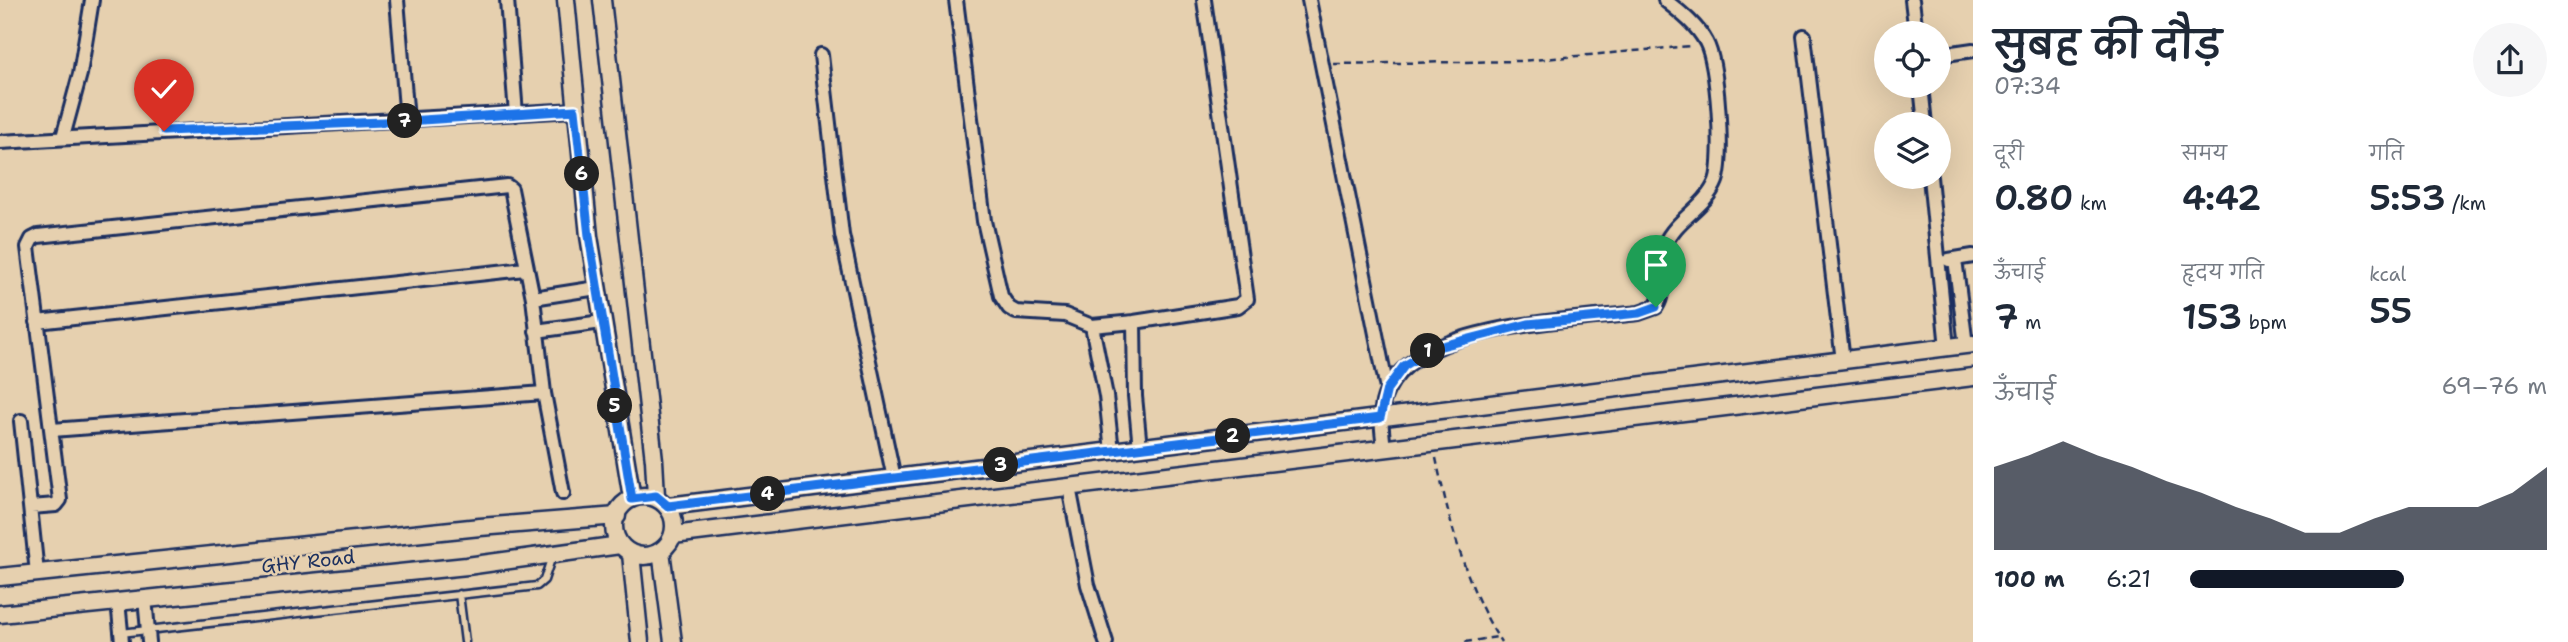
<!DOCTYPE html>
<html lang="hi">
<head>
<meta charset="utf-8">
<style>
  :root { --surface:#fff; --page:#f6f6f7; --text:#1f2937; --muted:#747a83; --accent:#111827 }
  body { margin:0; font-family:"Shantell Sans","Playpen Sans Deva",sans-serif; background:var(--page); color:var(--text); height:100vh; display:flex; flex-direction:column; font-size:26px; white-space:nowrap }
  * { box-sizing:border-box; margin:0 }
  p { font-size:23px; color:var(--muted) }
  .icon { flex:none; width:38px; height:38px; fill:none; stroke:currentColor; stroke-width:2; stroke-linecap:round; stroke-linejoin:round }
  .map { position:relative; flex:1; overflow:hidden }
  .sheet { display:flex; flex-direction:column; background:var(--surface); width:595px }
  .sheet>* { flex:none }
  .tools { position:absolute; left:1874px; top:21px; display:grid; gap:14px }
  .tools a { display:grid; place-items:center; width:77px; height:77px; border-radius:50%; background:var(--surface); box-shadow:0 7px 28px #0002; font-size:35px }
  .pin { position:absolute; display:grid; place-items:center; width:60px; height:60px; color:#fff; margin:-72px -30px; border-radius:50% 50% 50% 0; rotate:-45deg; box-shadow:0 0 7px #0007 }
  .pin .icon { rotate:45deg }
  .km { position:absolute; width:35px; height:35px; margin:-18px; border-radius:50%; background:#222; color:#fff; font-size:19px; line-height:35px; text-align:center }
  .round { display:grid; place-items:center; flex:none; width:74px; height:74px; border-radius:37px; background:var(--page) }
  .head { display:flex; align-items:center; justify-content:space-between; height:119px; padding:0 21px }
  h1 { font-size:38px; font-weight:600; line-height:52px }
  .figures { display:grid; grid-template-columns:repeat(3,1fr); gap:10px; height:119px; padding:7px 21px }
  .figures div { display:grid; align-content:center }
  .figures b { font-size:35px; font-weight:600 }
  .figures small { font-size:19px; font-weight:400 }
  .figures p { font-size:19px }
  .chart { height:196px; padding:14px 21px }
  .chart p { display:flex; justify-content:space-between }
  .chart svg { width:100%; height:126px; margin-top:7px; fill:var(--accent); opacity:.7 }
  ul { padding:0 21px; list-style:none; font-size:23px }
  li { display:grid; grid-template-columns:112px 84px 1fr; align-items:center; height:52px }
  li i { height:18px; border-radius:9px; background:var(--accent) }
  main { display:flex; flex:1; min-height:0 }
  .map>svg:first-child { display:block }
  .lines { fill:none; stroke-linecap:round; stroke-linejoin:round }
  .service-casing { stroke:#1b2f5e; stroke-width:11 }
  .minor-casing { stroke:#1b2f5e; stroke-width:18 }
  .tertiary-casing { stroke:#1b2f5e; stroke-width:21 }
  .path { stroke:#1b2f5e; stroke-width:2.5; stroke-dasharray:7 5; stroke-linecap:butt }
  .service { stroke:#e6d0af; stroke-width:6 }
  .minor { stroke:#e6d0af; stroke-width:12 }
  .tertiary { stroke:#e6d0af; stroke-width:16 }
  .route-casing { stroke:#fff; stroke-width:14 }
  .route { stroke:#1a73e8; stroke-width:9 }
  .labels { text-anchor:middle; stroke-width:5; stroke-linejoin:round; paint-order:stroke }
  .street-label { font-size:19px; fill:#1b2f5e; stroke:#e6d0af }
</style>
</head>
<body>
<main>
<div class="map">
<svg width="1973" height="642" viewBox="0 0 1973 642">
  <rect width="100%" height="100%" fill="#e6d0af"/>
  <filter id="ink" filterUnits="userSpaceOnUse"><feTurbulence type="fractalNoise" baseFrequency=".0143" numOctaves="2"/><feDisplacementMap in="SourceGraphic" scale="14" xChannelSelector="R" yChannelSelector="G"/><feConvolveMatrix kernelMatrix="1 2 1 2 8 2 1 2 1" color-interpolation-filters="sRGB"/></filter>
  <g filter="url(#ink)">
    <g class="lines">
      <g class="service-casing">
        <path id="service" d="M459,594L465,642
          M121,633L537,586L544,580L552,556"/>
      </g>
      <g class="minor-casing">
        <path id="minor" d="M397,0L407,120
          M507,0L516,114
          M956,0L984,221L1001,296L1009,308L1016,312L1065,315L1092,326L1134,322L1238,306L1247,299L1204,0
          M1309,0L1387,389
          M1912,0L1916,33
          M1804,36L1843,361
          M821,55L842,235L894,478
          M1939,55L1973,50
          M1921,86L1925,124
          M63,137L80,74L92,0
          M0,142L575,110
          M1930,177L1947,348
          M1955,259L1966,345
          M1949,260L1973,256
          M533,298L597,288
          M37,322L525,269
          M1134,322L1135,396L1140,448
          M1092,326L1106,396L1112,451
          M536,331L602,322
          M544,393L563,493
          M21,421L37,573
          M1384,449C1382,429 1378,409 1387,391C1419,322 1573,321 1639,313L1656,307C1668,288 1656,264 1665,244C1676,219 1706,207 1716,181C1724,159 1718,63 1706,42C1697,25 1680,12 1665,0
          M1069,487L1088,585L1106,642
          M31,507L56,505L60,500L28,247L32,239L38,236L507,186L511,189L533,298L544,393L52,430
          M145,598L149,642
          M118,601L122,642"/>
      </g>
      <g class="tertiary-casing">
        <path id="tertiary" d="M566,0L589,236L632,498
          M602,0L654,460L656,496
          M614 526a30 30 0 1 1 60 0a30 30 0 1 1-60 0Z
          M668,506L1973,344
          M673,535L1973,377
          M661,551L673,642
          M631,554L640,642
          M0,577L480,527L617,516
          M0,614L467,566L620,545"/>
      </g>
      <path class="path" d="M1334,64L1521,61L1691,46
        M1436,458C1449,521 1466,587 1501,642
        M1465,642L1497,637"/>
      <use href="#service" class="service"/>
      <use href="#minor" class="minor"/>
      <use href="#tertiary" class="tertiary"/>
    </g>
  </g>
  <g class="lines" filter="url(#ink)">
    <g class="route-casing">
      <path id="route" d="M164,131L407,121L575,110L589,236L632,499L656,496L668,506L1380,418L1387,389L1404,366L1434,348L1528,324L1639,313L1656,307"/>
    </g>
    <use href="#route" class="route"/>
  </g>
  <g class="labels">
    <g class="street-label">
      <text transform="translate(308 561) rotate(-6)" y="7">GHY Road</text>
    </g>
  </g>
</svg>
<div class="tools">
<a><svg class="icon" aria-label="locate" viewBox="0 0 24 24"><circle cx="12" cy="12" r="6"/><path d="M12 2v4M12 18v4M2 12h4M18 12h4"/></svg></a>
<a><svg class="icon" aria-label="layers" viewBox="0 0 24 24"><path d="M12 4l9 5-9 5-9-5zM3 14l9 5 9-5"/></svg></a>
</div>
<div class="pin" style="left:1656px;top:307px;background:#1e9e55"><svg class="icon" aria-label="arrive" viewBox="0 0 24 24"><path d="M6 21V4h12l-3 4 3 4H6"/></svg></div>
<div class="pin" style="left:164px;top:131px;background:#d93025"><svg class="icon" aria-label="check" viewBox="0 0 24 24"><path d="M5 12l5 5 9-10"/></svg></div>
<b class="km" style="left:1428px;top:351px">1</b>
<b class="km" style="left:1233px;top:436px">2</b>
<b class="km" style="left:1001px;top:465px">3</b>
<b class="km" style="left:768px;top:494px">4</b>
<b class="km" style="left:615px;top:406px">5</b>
<b class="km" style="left:582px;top:174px">6</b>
<b class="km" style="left:405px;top:121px">7</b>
</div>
<section class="sheet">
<div class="head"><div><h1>सुबह की दौड़</h1><p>07:34</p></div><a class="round"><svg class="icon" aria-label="share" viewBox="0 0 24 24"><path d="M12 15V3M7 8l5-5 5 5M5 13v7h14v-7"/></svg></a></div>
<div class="figures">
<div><p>दूरी</p><b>0.80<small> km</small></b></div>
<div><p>समय</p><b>4:42</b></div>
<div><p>गति</p><b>5:53<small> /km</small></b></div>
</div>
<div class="figures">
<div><p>ऊँचाई</p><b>7<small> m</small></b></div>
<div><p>हृदय गति</p><b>153<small> bpm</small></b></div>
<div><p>kcal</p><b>55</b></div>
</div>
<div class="chart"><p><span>ऊँचाई</span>69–76 m</p>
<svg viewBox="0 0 160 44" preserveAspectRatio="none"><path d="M0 44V15L10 11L20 6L30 11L40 15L50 20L60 24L70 29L80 33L90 38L100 38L110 33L120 29L130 29L140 29L150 24L160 15V44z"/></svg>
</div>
<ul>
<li><b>100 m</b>6:21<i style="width:60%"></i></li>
</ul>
</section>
</main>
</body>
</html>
